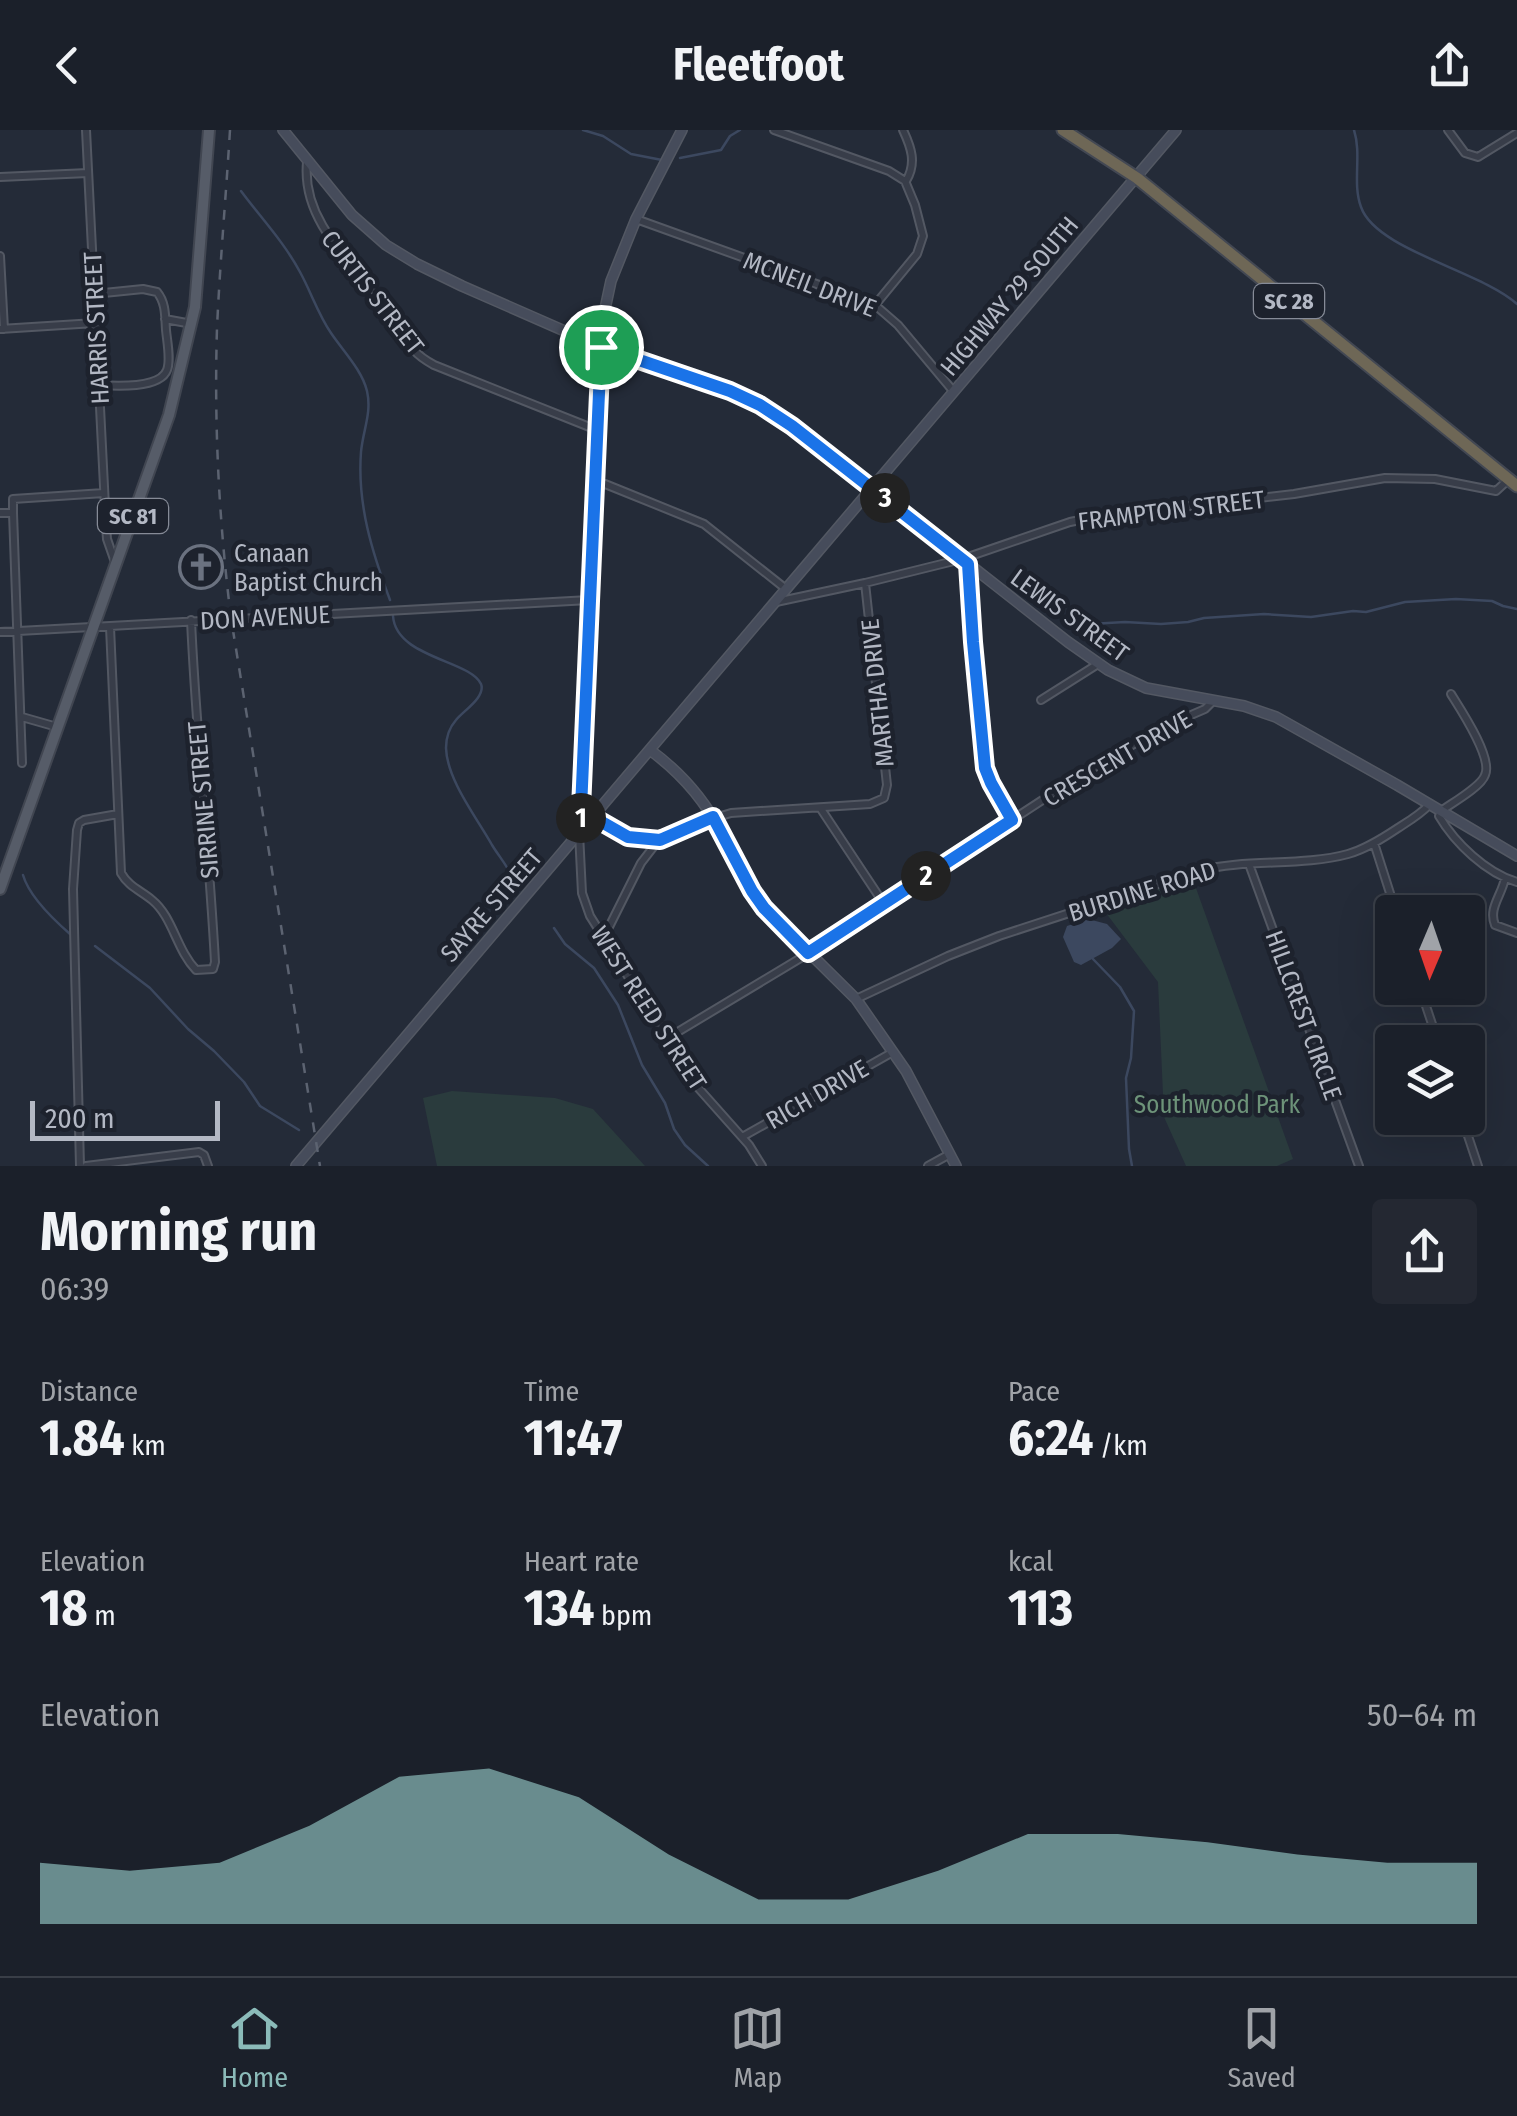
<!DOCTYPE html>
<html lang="en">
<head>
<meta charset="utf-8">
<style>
  :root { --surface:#1b202a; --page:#242832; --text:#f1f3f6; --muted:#a0a3a8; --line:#393e47; --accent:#8bbbb9 }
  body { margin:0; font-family:"Fira Sans Condensed",sans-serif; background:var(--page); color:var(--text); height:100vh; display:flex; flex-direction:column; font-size:38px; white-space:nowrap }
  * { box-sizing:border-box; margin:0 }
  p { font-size:32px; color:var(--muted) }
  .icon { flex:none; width:55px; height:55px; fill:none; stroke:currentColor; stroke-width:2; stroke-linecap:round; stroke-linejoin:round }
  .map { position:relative; height:1036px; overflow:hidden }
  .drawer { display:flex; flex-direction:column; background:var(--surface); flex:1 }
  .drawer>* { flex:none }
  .needle { width:65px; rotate:182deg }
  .controls { position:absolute; left:1375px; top:765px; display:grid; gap:20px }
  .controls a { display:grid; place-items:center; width:110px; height:110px; border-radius:10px; background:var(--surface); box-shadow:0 10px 40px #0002,0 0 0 2px var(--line); font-size:50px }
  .scale { position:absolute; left:30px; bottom:25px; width:190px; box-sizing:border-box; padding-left:10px; border:5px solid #b3b8c4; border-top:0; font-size:28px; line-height:35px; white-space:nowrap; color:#b3b8c4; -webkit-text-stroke:8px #1d222d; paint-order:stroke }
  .pin { position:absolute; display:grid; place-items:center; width:85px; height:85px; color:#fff; margin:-42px; border:5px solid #fff; border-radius:50%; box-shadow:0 2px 10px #0007 }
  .km { position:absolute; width:50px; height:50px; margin:-25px; border-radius:50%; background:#222; color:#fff; font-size:28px; line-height:50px; text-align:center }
  .round { display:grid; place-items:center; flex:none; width:105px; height:105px; border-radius:10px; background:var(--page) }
  .overview { display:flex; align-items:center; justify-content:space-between; height:170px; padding:0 40px }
  h1 { font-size:55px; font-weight:700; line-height:75px }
  .figures { display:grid; grid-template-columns:repeat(3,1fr); gap:15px; height:170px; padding:10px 40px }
  .figures div { display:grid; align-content:center }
  .figures b { font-size:50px; font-weight:700 }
  .figures small { font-size:28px; font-weight:400 }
  .figures p { font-size:28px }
  .chart { height:280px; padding:20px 40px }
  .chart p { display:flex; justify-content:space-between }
  .chart svg { width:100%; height:180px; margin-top:10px; fill:var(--accent); opacity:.7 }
  header { display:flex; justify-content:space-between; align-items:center; height:130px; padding:0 40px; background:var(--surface); font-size:45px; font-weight:700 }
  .menu { display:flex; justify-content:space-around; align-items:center; height:140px; border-top:2px solid var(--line); background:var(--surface); font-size:28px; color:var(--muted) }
  .menu a { display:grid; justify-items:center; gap:5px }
  .menu .current { color:var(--accent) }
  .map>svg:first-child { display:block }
  .green { fill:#2a3b3d }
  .water { fill:#3c485f }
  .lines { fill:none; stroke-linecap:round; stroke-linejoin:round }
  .stream { stroke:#3c485f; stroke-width:2.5 }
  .street-casing { stroke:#535863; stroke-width:10 }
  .secondary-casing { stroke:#535863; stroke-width:12 }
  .primary-casing { stroke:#414651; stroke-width:14 }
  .highway-casing { stroke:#434853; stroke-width:15 }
  .street { stroke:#383d49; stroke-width:6 }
  .secondary { stroke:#464c5b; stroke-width:9 }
  .primary { stroke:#565c68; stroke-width:10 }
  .highway { stroke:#6e6756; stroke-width:11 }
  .rail { stroke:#5c6371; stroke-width:2.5; stroke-dasharray:10 10; stroke-linecap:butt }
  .route-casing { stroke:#fff; stroke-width:20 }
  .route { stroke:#1a73e8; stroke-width:12 }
  .labels { text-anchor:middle; stroke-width:9; stroke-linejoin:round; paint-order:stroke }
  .shield { fill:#1d222d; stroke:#868b97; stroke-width:2.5 }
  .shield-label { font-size:22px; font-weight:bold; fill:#b3b8c4 }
  .street-label { font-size:25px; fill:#b3b8c4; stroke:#1d222d }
  .poi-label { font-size:25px; fill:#b3b8c4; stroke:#1d222d; text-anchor:start }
  .park-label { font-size:25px; fill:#6d9379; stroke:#1d222d }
</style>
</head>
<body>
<header><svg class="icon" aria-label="back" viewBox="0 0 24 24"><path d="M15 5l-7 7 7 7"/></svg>Fleetfoot<svg class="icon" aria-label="share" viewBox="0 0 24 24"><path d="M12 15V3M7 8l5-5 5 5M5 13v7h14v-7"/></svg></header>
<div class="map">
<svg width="1517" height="1036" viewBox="0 0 1517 1036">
  <rect width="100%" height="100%" fill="#242b38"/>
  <path class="green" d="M1192,747L1293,1029L1277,1036H1186L1164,987L1158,852L1103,779Z
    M452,961L555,968L593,979L645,1036H437L423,968Z"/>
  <path class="water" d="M1088,789L1107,794L1121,809L1112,818L1081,835L1074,832L1063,807L1067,796Z"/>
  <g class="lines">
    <path class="stream" d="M583,0L603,6L631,24L662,30
      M1354,0C1362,25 1352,53 1361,77C1376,120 1481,141 1517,174
      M680,28L721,20L730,6L740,0
      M241,61C261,88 284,112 300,142C311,162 318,184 331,203C343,221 362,240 367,261C372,283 363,300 361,322C357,374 372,422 390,470
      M393,486C396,528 470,530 481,554C486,567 463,581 456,590C449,598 446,608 446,618C447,650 477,688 492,715C503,733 513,740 514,762
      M1073,495L1125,492L1161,494L1188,492L1204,488L1264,484L1311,487L1353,481L1366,482L1405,472L1456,469L1492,471L1503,476L1517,479
      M23,745C29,766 54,790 70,804
      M554,798L565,814L594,838L618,875L642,935L665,973L674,999L685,1015L708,1036
      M95,816L150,858L188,899L214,921L244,952L260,976L299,1000
      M1093,829L1120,857L1134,881L1131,928L1126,948L1129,1019L1132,1036"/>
    <g class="street-casing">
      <path id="street" d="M86,0L106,396L107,409L115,432
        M774,0L889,41L905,51L915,75L923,106L917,124L875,175
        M903,0C911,17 917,33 906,51
        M1448,0L1465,23L1478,27L1517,3
        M307,32C301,96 358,136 393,182C413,208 401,217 434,235L597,300
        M0,47L88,43
        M636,89L875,175L898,195L954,262
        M0,126L4,199
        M94,164L143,159L157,162C166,173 165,186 166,200C167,211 171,230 167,240C160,259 114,256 98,255
        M165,189L192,194
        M0,199L95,193
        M595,353L605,354L704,394L786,459
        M0,383H13V369L104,363
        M13,383L22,633
        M968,434L973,511L985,638L991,653L1012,690
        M776,472L865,453L962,429L1070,392L1095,387L1294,364L1385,348L1435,349L1496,361L1508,350
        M110,497L121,743C129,757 140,760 152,770C173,787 176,819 196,840L213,839L215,832C209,718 196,605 191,490
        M0,502L589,470
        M1451,564C1461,580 1493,628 1485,645C1481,657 1452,673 1441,681L1439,686C1455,713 1486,743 1517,752
        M1041,570L1098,534
        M22,587L57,597
        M821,679L884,774
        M593,687L628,707L660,710L688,696L731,683L870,674L884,668L887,655L865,453
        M579,703L582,763L590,786L658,894L685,943L749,1015L762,1036
        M1374,713L1396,782
        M1249,734L1359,1036
        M1505,748C1502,765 1488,778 1495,795L1517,803
        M601,802L609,797L641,733L658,711
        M1420,858L1438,912
        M856,869L948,826L999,806L1198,741C1247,728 1300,737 1348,724C1366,719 1383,708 1398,698C1409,691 1421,684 1430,674
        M666,909L809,823L1073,650L1161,598L1205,579L1213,571
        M1462,988L1478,1036
        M742,1007L893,922
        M80,1036L73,759L77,700L79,693L84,690L118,684
        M86,1036L199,1022L204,1025L208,1036
        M928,1036L950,1024"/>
    </g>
    <g class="secondary-casing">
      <path id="secondary" d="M283,0L352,85L386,115L417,134L462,156L601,217L747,268L793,296L1068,512L1108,540L1146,558L1244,576L1276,587L1397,655L1517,726
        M650,620C680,642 704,669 721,702C735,729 746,754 764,778L856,869L906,941L956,1036
        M580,700L596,309L605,179L611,151L636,89L682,0
        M296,1036L1176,0"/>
    </g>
    <g class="primary-casing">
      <path id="primary" d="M0,759L169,285L195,177L209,0"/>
    </g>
    <g class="highway-casing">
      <path id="highway" d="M1063,0L1137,48L1517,356"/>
    </g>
    <use href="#street" class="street"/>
    <use href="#secondary" class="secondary"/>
    <use href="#primary" class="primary"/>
    <use href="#highway" class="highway"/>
    <path class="rail" d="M230,0C226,66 220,132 217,198C214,296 219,392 231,488L320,1036"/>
  </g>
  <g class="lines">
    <g class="route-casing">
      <path id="route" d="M601,217L730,261L760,275L792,296L968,434L973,512L985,638L991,653L1012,690L808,823L764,778L752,761L713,687L660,710L628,707L593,687L580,702Z"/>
    </g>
    <use href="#route" class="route"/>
  </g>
  <defs>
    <g id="church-ring" transform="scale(2.25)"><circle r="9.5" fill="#1d222d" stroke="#6b7280" stroke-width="1.5"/><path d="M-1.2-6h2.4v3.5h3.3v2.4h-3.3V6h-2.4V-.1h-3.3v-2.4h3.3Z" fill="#6b7280"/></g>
  </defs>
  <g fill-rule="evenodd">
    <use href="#church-ring" x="201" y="437"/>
  </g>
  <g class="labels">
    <g class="shield">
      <rect x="1254" y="154" width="70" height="34" rx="8"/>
      <rect x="98" y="369" width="70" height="34" rx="8"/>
    </g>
    <g class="shield-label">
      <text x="1289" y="179">SC 28</text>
      <text x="133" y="394">SC 81</text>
    </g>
    <g class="street-label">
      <text transform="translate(810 154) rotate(21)" y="9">MCNEIL DRIVE</text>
      <text transform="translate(373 162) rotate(52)" y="9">CURTIS STREET</text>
      <text transform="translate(1009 166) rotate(-50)" y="9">HIGHWAY 29 SOUTH</text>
      <text transform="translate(96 198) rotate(-93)" y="9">HARRIS STREET</text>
      <text transform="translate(1171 380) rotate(-7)" y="9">FRAMPTON STREET</text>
      <text transform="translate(1070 485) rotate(36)" y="9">LEWIS STREET</text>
      <text transform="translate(265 487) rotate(-3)" y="9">DON AVENUE</text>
      <text transform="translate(877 563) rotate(-96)" y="9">MARTHA DRIVE</text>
      <text transform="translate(1117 628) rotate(-30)" y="9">CRESCENT DRIVE</text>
      <text transform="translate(203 670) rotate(-95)" y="9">SIRRINE STREET</text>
      <text transform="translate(1142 761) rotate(-17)" y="9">BURDINE ROAD</text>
      <text transform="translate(491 775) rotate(-49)" y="9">SAYRE STREET</text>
      <text transform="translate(649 878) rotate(57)" y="9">WEST REED STREET</text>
      <text transform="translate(1304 885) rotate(70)" y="9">HILLCREST CIRCLE</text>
      <text transform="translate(817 964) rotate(-30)" y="9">RICH DRIVE</text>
    </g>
    <g class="poi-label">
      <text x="234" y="432">Canaan<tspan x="234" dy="29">Baptist Church</tspan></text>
    </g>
    <g class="park-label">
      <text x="1217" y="983">Southwood Park</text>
    </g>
  </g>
</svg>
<div class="controls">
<a><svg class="needle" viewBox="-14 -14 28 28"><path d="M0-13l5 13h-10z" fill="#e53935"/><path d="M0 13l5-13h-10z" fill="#a0a3a8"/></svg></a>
<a><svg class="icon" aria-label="layers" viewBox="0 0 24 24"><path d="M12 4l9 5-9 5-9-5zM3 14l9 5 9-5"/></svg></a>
</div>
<div class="scale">200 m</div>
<div class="pin" style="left:601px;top:217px;background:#1e9e55"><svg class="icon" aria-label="arrive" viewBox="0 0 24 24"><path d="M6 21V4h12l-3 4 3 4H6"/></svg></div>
<b class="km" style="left:581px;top:688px">1</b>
<b class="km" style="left:926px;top:746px">2</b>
<b class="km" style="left:885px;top:368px">3</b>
</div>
<section class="drawer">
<div class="overview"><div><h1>Morning run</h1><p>06:39</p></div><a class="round"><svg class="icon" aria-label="share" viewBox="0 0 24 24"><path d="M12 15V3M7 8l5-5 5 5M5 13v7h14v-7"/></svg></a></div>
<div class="figures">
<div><p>Distance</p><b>1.84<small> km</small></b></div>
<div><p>Time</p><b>11:47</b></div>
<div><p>Pace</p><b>6:24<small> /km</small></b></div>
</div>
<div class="figures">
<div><p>Elevation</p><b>18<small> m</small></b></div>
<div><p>Heart rate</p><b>134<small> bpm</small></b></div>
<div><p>kcal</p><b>113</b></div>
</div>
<div class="chart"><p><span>Elevation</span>50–64 m</p>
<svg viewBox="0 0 160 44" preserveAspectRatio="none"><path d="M0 44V29L10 31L20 29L30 20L40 8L50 6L60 13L70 27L80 38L90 38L100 31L110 22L120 22L130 24L140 27L150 29L160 29V44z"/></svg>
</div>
</section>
<nav class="menu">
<a class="current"><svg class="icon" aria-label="home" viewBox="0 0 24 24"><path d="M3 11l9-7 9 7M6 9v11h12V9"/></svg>Home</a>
<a><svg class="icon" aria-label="map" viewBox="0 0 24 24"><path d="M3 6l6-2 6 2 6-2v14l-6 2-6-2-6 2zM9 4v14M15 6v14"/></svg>Map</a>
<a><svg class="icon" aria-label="saved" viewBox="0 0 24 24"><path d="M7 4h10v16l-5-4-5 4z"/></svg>Saved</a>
</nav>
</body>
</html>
